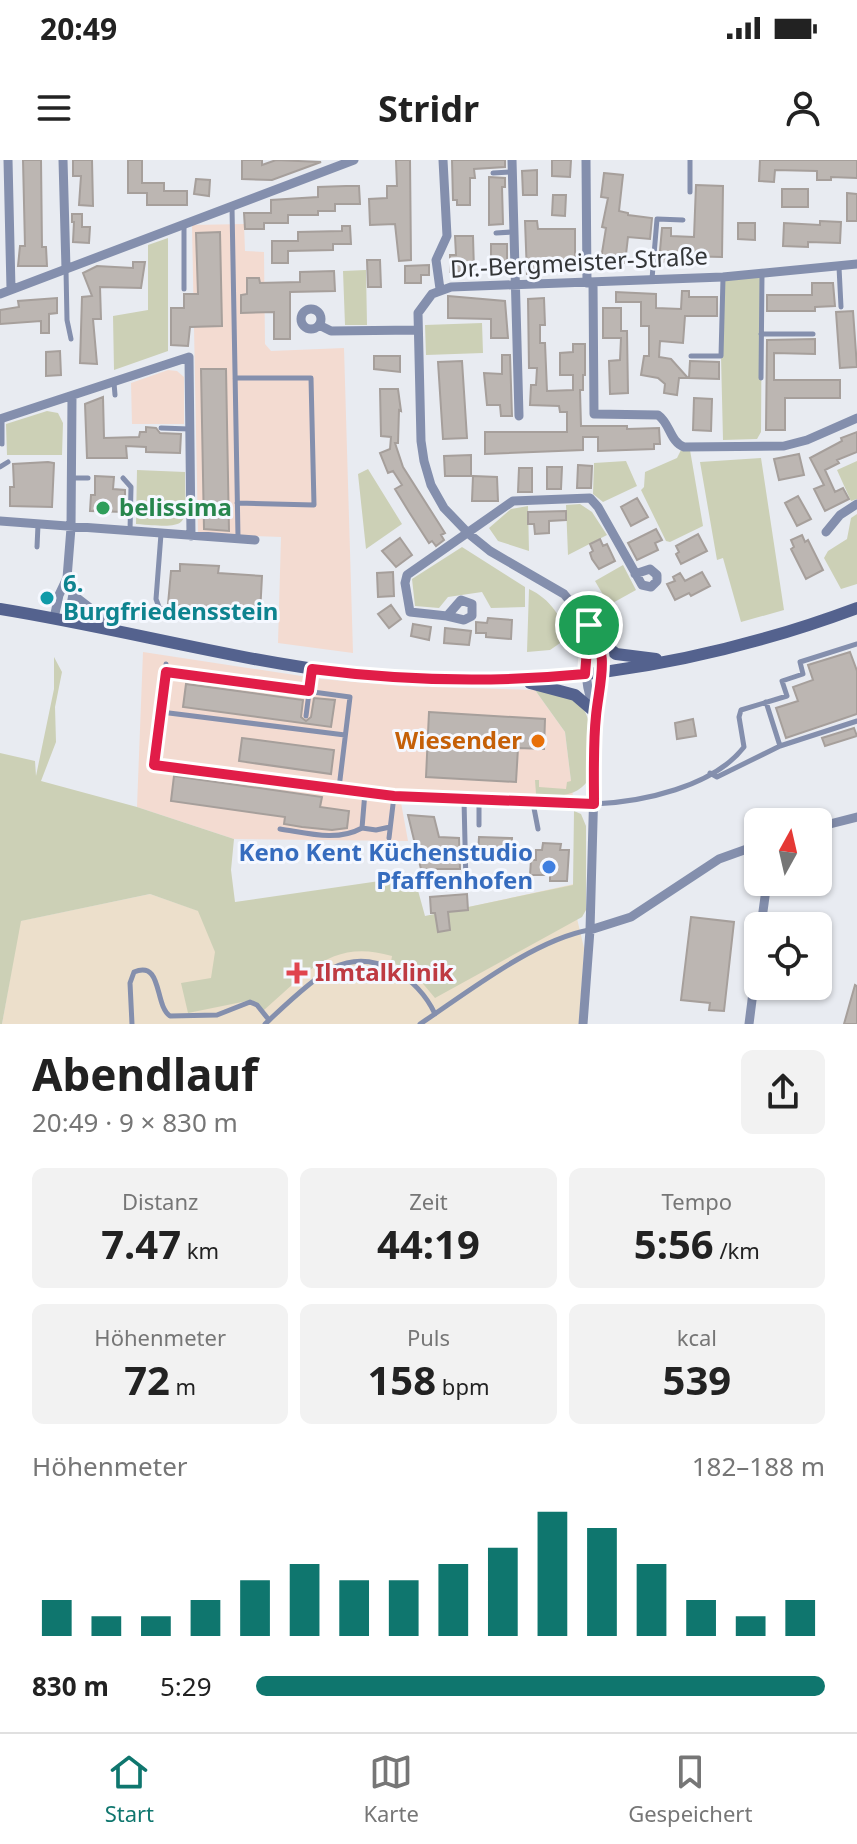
<!DOCTYPE html>
<html lang="de">
<head>
<meta charset="utf-8">
<style>
  :root { --surface:#fff; --page:#f2f2f2; --text:#222; --muted:#767676; --line:#e0e0e0; --accent:#0f766e }
  body { margin:0; font-family:"Noto Sans",sans-serif; background:var(--page); color:var(--text); height:100vh; display:flex; flex-direction:column; font-size:30px; white-space:nowrap }
  * { box-sizing:border-box; margin:0 }
  p { font-size:26px; color:var(--muted) }
  .icon { flex:none; width:44px; height:44px; fill:none; stroke:currentColor; stroke-width:2; stroke-linecap:round; stroke-linejoin:round }
  .map { position:relative; height:864px; overflow:hidden }
  .side { display:flex; flex-direction:column; background:var(--surface); flex:1 }
  .side>* { flex:none }
  .needle { width:52px; rotate:8deg }
  .controls { position:absolute; left:744px; top:648px; display:grid; gap:16px }
  .controls a { display:grid; place-items:center; width:88px; height:88px; border-radius:12px; background:var(--surface); box-shadow:0 2px 6px #0004; font-size:40px }
  .pin { position:absolute; display:grid; place-items:center; width:68px; height:68px; color:#fff; margin:-34px; border:4px solid #fff; border-radius:50%; box-shadow:0 2px 8px #0007 }
  .round { display:grid; place-items:center; flex:none; width:84px; height:84px; border-radius:12px; background:var(--page) }
  .headline { display:flex; align-items:center; justify-content:space-between; height:136px; padding:0 32px }
  h1 { font-size:44px; font-weight:700; line-height:60px }
  .figures { display:grid; grid-template-columns:repeat(3,1fr); gap:12px; height:136px; padding:8px 32px }
  .figures div { display:grid; align-content:center; border-radius:12px; background:var(--page); text-align:center }
  .figures b { font-size:40px; font-weight:700 }
  .figures small { font-size:22px; font-weight:400 }
  .figures p { font-size:22px }
  .chart { height:224px; padding:16px 32px }
  .chart p { display:flex; justify-content:space-between }
  .chart svg { width:100%; height:144px; margin-top:8px; stroke:var(--accent); stroke-width:6 }
  ul { padding:0 32px; list-style:none; font-size:26px }
  li { display:grid; grid-template-columns:128px 96px 1fr; align-items:center; height:60px }
  li i { height:20px; border-radius:10px; background:var(--accent) }
  .status { display:flex; justify-content:space-between; align-items:center; height:56px; padding:0 40px; background:var(--surface); direction:ltr }
  .status svg { height:22px; fill:currentColor }
  header { display:flex; justify-content:space-between; align-items:center; height:104px; padding:0 32px; background:var(--surface); font-size:36px; font-weight:700 }
  .tab-bar { display:flex; justify-content:space-around; align-items:center; height:112px; border-top:2px solid var(--line); background:var(--surface); font-size:22px; color:var(--muted) }
  .tab-bar a { display:grid; justify-items:center; gap:4px }
  .tab-bar .current { color:var(--accent) }
  .map>svg:first-child { display:block }
  .industrial { fill:#f3dbd1 }
  .medical { fill:#ecdfcb }
  .green { fill:#ccd0b6 }
  .building { fill:#bcb6b2; stroke:#a69f9b; stroke-width:2 }
  .lines { fill:none; stroke-linecap:round; stroke-linejoin:round }
  .service { stroke:#848fad; stroke-width:5 }
  .minor { stroke:#848fad; stroke-width:9 }
  .secondary { stroke:#54628e; stroke-width:12 }
  .route-casing { stroke:#fff; stroke-width:16 }
  .route { stroke:#e11d48; stroke-width:10 }
  .leisure-dot { fill:#2e9e5b; stroke:#f5f8ff; stroke-width:3 }
  .culture-dot { fill:#0f9aa8; stroke:#f5f8ff; stroke-width:3 }
  .food-dot { fill:#e8710a; stroke:#f5f8ff; stroke-width:3 }
  .shop-dot { fill:#3f7fe0; stroke:#f5f8ff; stroke-width:3 }
  .health-dot { fill:#e0444e; stroke:#f5f8ff; stroke-width:3 }
  .labels { text-anchor:middle; stroke-width:6; stroke-linejoin:round; paint-order:stroke }
  .street-label { font-size:24px; fill:#343638; stroke:#f5f8ff }
  .leisure-label { font-size:24px; font-weight:bold; fill:#27864d; stroke:#f5f8ff; text-anchor:start }
  .culture-label { font-size:24px; font-weight:bold; fill:#0d838f; stroke:#f5f8ff; text-anchor:start }
  .food-label { font-size:24px; font-weight:bold; fill:#c56008; stroke:#f5f8ff; text-anchor:end }
  .shop-label { font-size:24px; font-weight:bold; fill:#366cbe; stroke:#f5f8ff; text-anchor:end }
  .health-label { font-size:24px; font-weight:bold; fill:#be3a42; stroke:#f5f8ff; text-anchor:start }
</style>
</head>
<body>
<div class="status"><b>20:49</b><svg viewBox="0 0 49 12"><path d="M0 12V9h3v3zM5 12V6h3v6zM10 12V3h3v9zM15 12V0h3v12zM26 1h20v11H26zM47 4h2v5h-2z"/></svg></div>
<header><svg class="icon" aria-label="menu" viewBox="0 0 24 24"><path d="M4 6h16M4 12h16M4 18h16"/></svg>Stridr<svg class="icon" aria-label="person" viewBox="0 0 24 24"><circle cx="12" cy="8" r="4"/><path d="M4 21q1-7 8-7t8 7"/></svg></header>
<div class="map">
<svg width="857" height="864" viewBox="0 0 857 864">
  <rect width="100%" height="100%" fill="#e8ebf1"/>
  <path class="industrial" d="M244,64L245,91L264,92L265,184L271,191L344,188L353,493L278,483L281,377L198,374L192,65Z
    M168,210L177,211L184,217V264H132L131,223Z
    M143,492L321,519L401,526L535,530L565,572L574,645L400,637L408,681L234,679L137,647Z"/>
  <path class="medical" d="M574,724L575,750L584,788L579,864H2L20,761L150,734L199,751L215,791L424,757Z"/>
  <path class="green" d="M168,78V191L114,210L113,156L148,150V85Z
    M366,110L367,165H345L343,111Z
    M762,114L761,272L757,279L723,280L721,196L723,117Z
    M482,163L483,193L426,195L425,165Z
    M47,251L58,253L63,263L62,295H7L6,264Z
    M681,290H690L703,366L670,382L666,381L641,330L644,327L645,312L677,298Z
    M761,298L784,450L741,462L723,398L717,400L700,302Z
    M626,301L637,326L603,342L593,334L594,303Z
    M857,301V339L851,341L837,310Z
    M368,309L402,364L366,389L358,314Z
    M137,310L185,312C185,366 195,369 136,364Z
    M580,344L592,352L607,375L568,395L566,345Z
    M528,346L529,391L498,381L489,368L511,349Z
    M857,354V424L841,429L824,398L828,391L847,379L851,358Z
    M462,387L525,427V447L491,448L482,432L448,437L439,448L415,446L412,419Z
    M623,405L636,430L609,445L595,421Z
    M529,429C550,439 563,457 566,479L550,490L527,492Z
    M54,497L62,512L55,547L56,582L41,621L137,647L234,679L231,710L235,742L414,716L425,756L573,725L574,651L581,654L586,666V750L582,757L435,838L414,813L391,802L392,796C331,778 306,814 264,850L252,840L188,853L181,823L211,818L215,792L198,751L150,734L21,761L2,864H0V593L35,601L36,616L54,529Z
    M535,530C546,532 563,533 572,538C598,553 591,594 588,620C579,636 553,639 536,634L535,620H539V627L566,629L567,622L571,621L565,572Z"/>
  <path class="building" d="M23,0H41L42,87H46L47,106H18L20,86H25Z
    M73,0H92L93,46L79,45L81,16H73Z
    M128,0H142V23H164V31H187V45H147V33H128Z
    M242,0H262V5L276,0L321,2L272,20L242,19Z
    M396,0H410L411,100L399,101L395,64L370,65L369,39L387,38V26H397Z
    M452,0H505V7L474,9L475,18H470V45H457V40H453Z
    M552,0H571L570,17L552,16Z
    M760,0H857V18L831,17V20H817V11L775,10L774,22L759,21Z
    M537,10V35H523L522,11Z
    M604,13L623,15L619,51L628,53V55L652,58L650,79L628,77L625,103L601,99L606,68L602,67L608,38L601,37Z
    M489,17L505,18V27H502L503,64L489,65Z
    M196,19L210,20L209,36L194,34Z
    M696,25L723,26L722,97L679,96L678,103L659,102L662,68H671V76L694,77Z
    M346,26H359L360,44H335V51H318V55H288V63H264V69H245L244,53H271V40L318,37V27Z
    M782,29H808V47H782Z
    M847,33L857,34V61H847Z
    M553,35H566L565,56L552,55Z
    M72,54H82V67H90L89,83L73,82L74,62H72Z
    M525,61H537L538,69H575V107H545V114H527Z
    M820,61L841,62L840,83L808,82V87L783,86L784,63L820,65Z
    M738,63H755V80L738,79Z
    M342,66H350L351,84H333V90L288,91V103H272V81H298V72L342,71Z
    M220,72L222,166L190,167L188,186L171,185V148H184V134H198L196,73Z
    M455,76H473L474,111L450,112V95H456Z
    M491,84H507V110L491,109Z
    M367,100H380L381,127H368Z
    M133,102H145L141,128L100,127L101,159H93L97,204L80,203L82,137L92,136L83,113L97,106L133,108Z
    M429,105V115H421V123H405V106Z
    M334,111L335,131L290,132V179H274V152L241,153V135L247,134V118H259L260,123L300,122V112Z
    M812,123H833L835,146L815,147V151H767V135H812Z
    M682,131H689V137H717V156H685L683,183L660,181L659,197L671,199L688,218H679L677,235L664,233L665,224L658,218L641,215L644,196H649V166H641V142H616V132L656,134V148L681,149Z
    M448,136L505,141L508,178H491V159L448,158Z
    M57,138V153L49,154V173H41V161L0,164V150L19,147L18,141Z
    M544,138L545,165H540V183H545L547,231L573,230V215H560V193L573,192V184H585V215H583V230H580L581,266H627V269L659,268L660,284H654V289L598,291V277H583V290L485,294V272H567V252H560L559,246L530,245L531,225H536L537,208H529L528,139Z
    M603,148H621V171H627L628,233L610,234L609,201L620,200L621,178H603Z
    M853,151L857,207L840,208L836,152Z
    M815,179V194L774,193V220H840V238H785V270H766L767,180Z
    M60,191L61,215L46,216V192Z
    M502,195H510L512,256H501L500,245H487L484,213L502,214Z
    M374,196H400V212L374,209Z
    M462,201L467,278L443,279L438,202Z
    M690,201L719,202V219L689,218Z
    M201,209H226L229,371L204,369Z
    M380,229H398L401,251L399,250L398,283H395L403,307L445,373L441,375L444,380L436,386L432,381L429,383L409,352L395,329L402,325L393,311L388,313L380,293L390,289L391,277L381,276Z
    M103,237L104,278L139,277L140,272H146V267L156,268L160,273L181,274L180,293L146,292V287L126,286L127,298H87L85,244Z
    M694,238L712,239L711,271L693,270Z
    M857,272V292L837,300L839,303L825,310L835,332L843,328L849,339L825,351L814,329L824,325L810,298L842,281L841,278Z
    M799,294L804,315L779,320L774,299Z
    M471,295V316H445L444,296Z
    M48,302L54,303L52,347L10,346V327H14L13,304Z
    M578,305L592,306L591,328H577Z
    M547,307H562L561,329H547Z
    M519,308H532V332H518Z
    M95,316L114,317L113,329L125,330V352L90,351L91,335H95Z
    M473,316L497,317L498,341H472Z
    M798,336L811,359L797,366L785,343Z
    M637,338L648,357L631,366L621,347Z
    M566,351V360L549,361V373L535,374L534,364H528V352Z
    M656,369L662,380L655,383L658,390L637,400L628,383Z
    M698,374L707,391L681,404L676,394L679,392L676,386Z
    M802,375L805,382L808,380L823,410L806,419L791,389L794,387L791,380Z
    M400,378L412,395L396,407L382,391Z
    M600,379L603,386L607,384L615,401L599,409L592,399L590,393L593,391L590,384Z
    M180,404L219,406L218,413L262,416L260,454L242,452L241,459L227,458V453L223,450L168,444L171,411H180Z
    M393,412L394,436L378,437L377,413Z
    M702,412L710,426L691,436L689,433L675,440L667,424L675,421L673,417L680,413L685,421Z
    M391,445L401,459L389,468L378,454Z
    M488,458L512,460L511,479L486,477V473H476V462L487,463Z
    M413,464L431,467L429,480L411,476Z
    M445,468L471,471L469,485L444,483Z
    M850,492L857,511V554L786,578L776,548L798,541L793,527L813,520L808,505Z
    M186,524L303,540L301,557L306,561L311,557L314,538L335,540L331,567L183,547Z
    M429,552L545,559L544,589L518,588L516,622L426,617Z
    M693,559L696,576L677,579L675,563Z
    M854,568L857,576L825,586L822,578Z
    M242,578L334,590L331,614L239,601Z
    M174,616L322,637L320,647L349,651L347,668L332,670L302,667L284,664L285,657L171,641Z
    M408,655L434,657L439,677L459,678L460,709H421Z
    M479,677L512,678L511,696L478,695Z
    M543,683L561,684L560,690H569L567,721H550V715H530L531,700H536V690H542Z
    M467,734L468,750L448,752L450,770L438,772L435,753H431L430,737Z
    M691,757L734,762L724,851L709,850L710,843L681,840Z
    M855,825L857,826V864H844Z"/>
  <g class="lines">
    <path class="service" d="M493,13L511,12
      M690,32V0
      M232,47L238,377
      M184,64V129
      M496,73L512,72
      M839,107L841,147
      M66,110L67,160L71,179
      M652,119L657,59L683,60
      M761,174H813
      M691,196H721L723,118
      M235,218H311L314,345L237,343
      M761,218L762,114
      M114,223L115,235
      M2,259V284
      M161,268L189,269
      M0,307L8,302
      M73,318H88
      M123,318L131,327L130,371
      M161,374L156,439L159,447L170,451L222,455
      M37,387L38,365
      M166,504L154,605L394,636L389,678
      M166,512L350,537L339,628
      M766,542L780,586
      M161,552L345,575
      M306,556L312,510
      M710,613L717,617L780,586L857,561
      M464,640L466,725
      M533,643L538,669
      M594,644C642,642 713,627 744,587L739,557L741,550L787,536L782,521L803,514L800,502L857,484
      M479,665V640
      M362,668L365,632
      M280,669C307,673 337,682 362,668L376,670L390,667
      M132,864L130,823L134,812C163,800 154,845 170,856L217,855L250,842L257,845L269,860
      M265,864C281,849 314,817 333,808C374,788 418,817 435,854
      M420,864C468,832 534,780 589,770"/>
    <path class="minor" d="M8,0L11,129
      M63,0L66,109
      M512,0L519,256
      M586,0L587,123
      M593,122L594,254L658,255C670,263 670,282 684,287L784,286L807,280L857,258
      M440,129L436,100L447,76L443,0
      M0,134L354,0
      M301 159a10 10 0 1 1 20 0a10 10 0 1 1-20 0Z
      M319,165L331,171L417,170
      M0,259L189,197L191,376
      M0,361L255,380
      M826,372L840,355L857,344
      M67,418L76,437L116,468
      M461,440L472,444V456L464,460L447,456Z
      M447,456L410,452L405,423L407,415L513,341L590,338L598,347L642,425L651,427L657,421V415L650,409L635,414
      M54,458L59,435L67,418L71,368L72,237
      M68,461L73,434
      M589,465C583,494 584,524 595,552
      M394,636L594,644
      M818,667L857,657
      M761,766L767,722
      M590,770L631,757L719,699L758,685
      M583,864L590,770L596,553L602,512L601,482L596,473L564,434L490,391L469,374L444,348L431,325L424,301L421,281L418,153L432,134L451,127L723,117L857,104
      M749,864L758,793"/>
    <path class="secondary" d="M0,449C118,468 233,500 351,514C522,535 696,508 857,448
      M601,482L616,494L656,499
      M530,523L575,535L596,553"/>
  </g>
  <g class="lines">
    <g class="route-casing">
      <path id="route" d="M589,465C611,492 599,524 596,556C593,584 594,615 594,644L394,636L154,605L166,512L309,531L312,509C404,521 493,523 585,514Z"/>
    </g>
    <use href="#route" class="route"/>
  </g>
  <circle class="leisure-dot" cx="103" cy="348" r="8"/>
  <circle class="culture-dot" cx="47" cy="438" r="8"/>
  <circle class="food-dot" cx="538" cy="581" r="8"/>
  <circle class="shop-dot" cx="549" cy="707" r="8"/>
  <path class="health-dot" d="M293 801h8v8h8v8h-8v8h-8v-8h-8v-8h8z"/>
  <g class="labels">
    <g class="street-label">
      <text transform="translate(579 103) rotate(-3)" y="8">Dr.-Bergmeister-Straße</text>
    </g>
    <g class="leisure-label">
      <text x="119" y="356">belissima</text>
    </g>
    <g class="culture-label">
      <text x="63" y="432">6.<tspan x="63" dy="28">Burgfriedensstein</tspan></text>
    </g>
    <g class="food-label">
      <text x="522" y="589">Wiesender</text>
    </g>
    <g class="shop-label">
      <text x="533" y="701">Keno Kent Küchenstudio<tspan x="533" dy="28">Pfaffenhofen</tspan></text>
    </g>
    <g class="health-label">
      <text x="315" y="821">Ilmtalklinik</text>
    </g>
  </g>
</svg>
<div class="controls">
<a><svg class="needle" viewBox="-14 -14 28 28"><path d="M0-13l5 13h-10z" fill="#e53935"/><path d="M0 13l5-13h-10z" fill="#767676"/></svg></a>
<a><svg class="icon" aria-label="locate" viewBox="0 0 24 24"><circle cx="12" cy="12" r="6"/><path d="M12 2v4M12 18v4M2 12h4M18 12h4"/></svg></a>
</div>
<div class="pin" style="left:589px;top:465px;background:#1e9e55"><svg class="icon" aria-label="arrive" viewBox="0 0 24 24"><path d="M6 21V4h12l-3 4 3 4H6"/></svg></div>
</div>
<section class="side">
<div class="headline"><div><h1>Abendlauf</h1><p>20:49 · 9 × 830 m</p></div><a class="round"><svg class="icon" aria-label="share" viewBox="0 0 24 24"><path d="M12 15V3M7 8l5-5 5 5M5 13v7h14v-7"/></svg></a></div>
<div class="figures">
<div><p>Distanz</p><b>7.47<small> km</small></b></div>
<div><p>Zeit</p><b>44:19</b></div>
<div><p>Tempo</p><b>5:56<small> /km</small></b></div>
</div>
<div class="figures">
<div><p>Höhenmeter</p><b>72<small> m</small></b></div>
<div><p>Puls</p><b>158<small> bpm</small></b></div>
<div><p>kcal</p><b>539</b></div>
</div>
<div class="chart"><p><span>Höhenmeter</span>182–188 m</p>
<svg viewBox="0 0 160 44" preserveAspectRatio="none"><path d="M5 44V33M15 44V38M25 44V38M35 44V33M45 44V27M55 44V22M65 44V27M75 44V27M85 44V22M95 44V17M105 44V6M115 44V11M125 44V22M135 44V33M145 44V38M155 44V33"/></svg>
</div>
<ul>
<li><b>830 m</b>5:29<i style="width:100%"></i></li>
</ul>
</section>
<nav class="tab-bar">
<a class="current"><svg class="icon" aria-label="home" viewBox="0 0 24 24"><path d="M3 11l9-7 9 7M6 9v11h12V9"/></svg>Start</a>
<a><svg class="icon" aria-label="map" viewBox="0 0 24 24"><path d="M3 6l6-2 6 2 6-2v14l-6 2-6-2-6 2zM9 4v14M15 6v14"/></svg>Karte</a>
<a><svg class="icon" aria-label="saved" viewBox="0 0 24 24"><path d="M7 4h10v16l-5-4-5 4z"/></svg>Gespeichert</a>
</nav>
</body>
</html>
